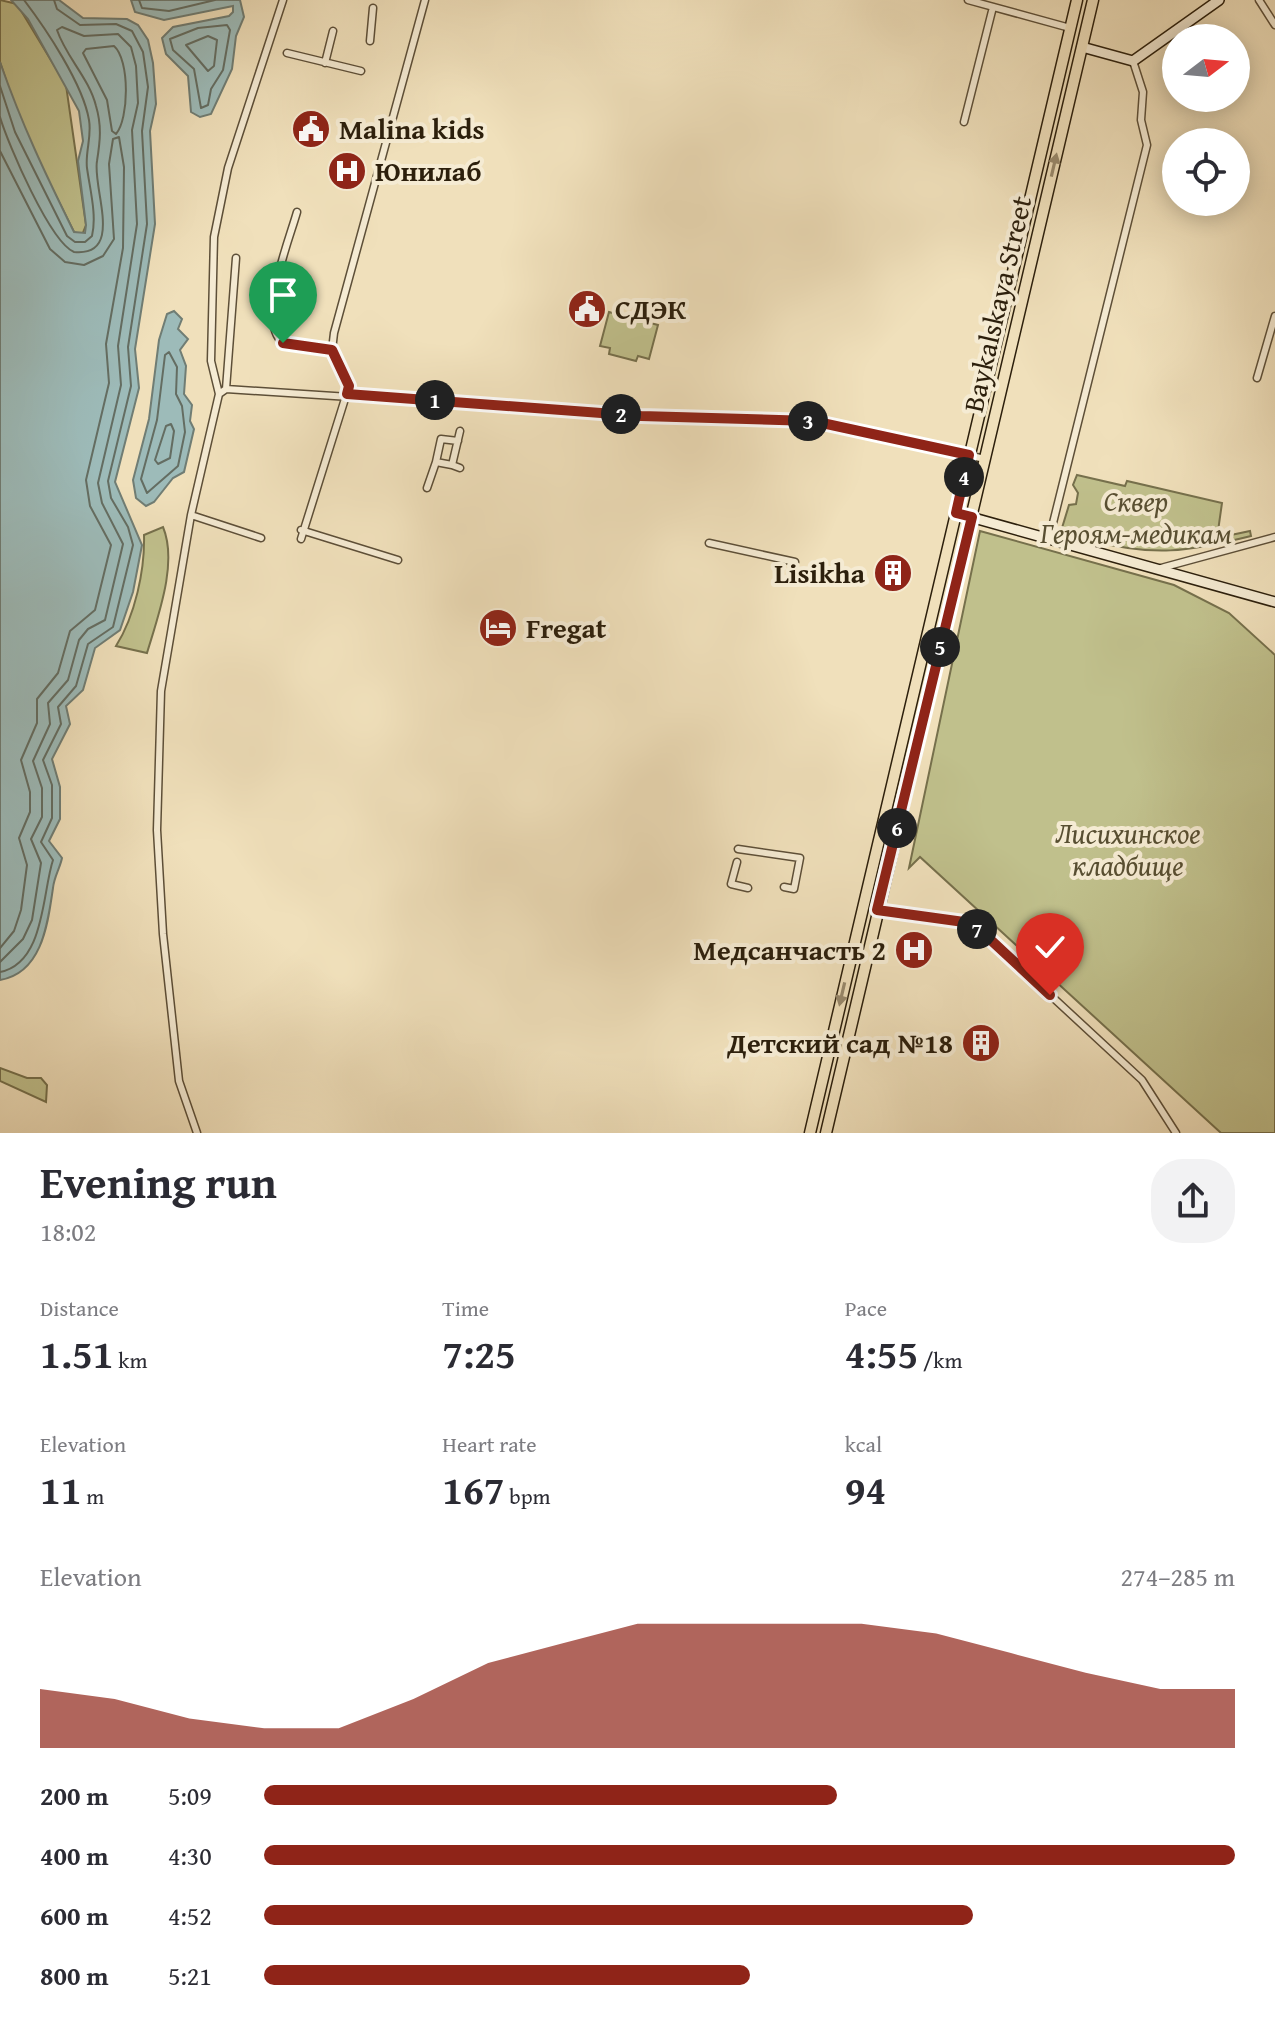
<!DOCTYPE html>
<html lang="en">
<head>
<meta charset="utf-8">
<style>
  :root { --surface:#fff; --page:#f2f2f3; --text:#2b2b33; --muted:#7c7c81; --accent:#8f2418 }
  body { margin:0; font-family:"Gentium Book Plus",serif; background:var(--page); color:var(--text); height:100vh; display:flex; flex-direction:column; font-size:30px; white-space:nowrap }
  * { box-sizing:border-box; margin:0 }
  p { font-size:26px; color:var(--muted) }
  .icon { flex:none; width:44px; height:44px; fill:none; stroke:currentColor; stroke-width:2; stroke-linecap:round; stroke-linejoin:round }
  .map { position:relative; height:1133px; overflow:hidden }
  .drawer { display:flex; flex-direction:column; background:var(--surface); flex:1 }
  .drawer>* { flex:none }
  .needle { width:52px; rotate:74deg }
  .fabs { position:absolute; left:1162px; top:24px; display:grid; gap:16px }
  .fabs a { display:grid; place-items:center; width:88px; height:88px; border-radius:50%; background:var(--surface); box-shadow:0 4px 20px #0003; font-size:40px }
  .pin { position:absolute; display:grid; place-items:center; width:68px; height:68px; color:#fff; margin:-82px -34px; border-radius:50% 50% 50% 0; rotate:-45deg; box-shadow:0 0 8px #0007 }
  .pin .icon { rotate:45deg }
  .km { position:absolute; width:40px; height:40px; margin:-20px; border-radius:50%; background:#222; color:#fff; font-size:22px; line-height:40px; text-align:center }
  .round { display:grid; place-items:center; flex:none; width:84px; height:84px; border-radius:32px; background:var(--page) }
  .headline { display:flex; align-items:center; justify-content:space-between; height:136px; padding:0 40px }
  h1 { font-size:44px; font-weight:600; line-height:60px }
  .metrics { display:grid; grid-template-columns:repeat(3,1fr); gap:12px; height:136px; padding:8px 40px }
  .metrics div { display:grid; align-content:center }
  .metrics b { font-size:40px; font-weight:600 }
  .metrics small { font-size:22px; font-weight:400 }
  .metrics p { font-size:22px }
  .chart { height:224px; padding:16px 40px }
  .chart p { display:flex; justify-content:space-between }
  .chart svg { width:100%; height:144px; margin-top:8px; fill:var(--accent); opacity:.7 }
  ul { padding:0 40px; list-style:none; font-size:26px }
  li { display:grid; grid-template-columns:128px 96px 1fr; align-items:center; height:60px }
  li i { height:20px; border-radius:10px; background:var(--accent) }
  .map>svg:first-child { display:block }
  .green { fill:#c0c08c; stroke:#76704c; stroke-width:2 }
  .water { fill:#9dbbb9; stroke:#707d74; stroke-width:2 }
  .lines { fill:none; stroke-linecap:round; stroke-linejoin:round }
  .shore { stroke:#646d62; stroke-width:2 }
  .street-casing { stroke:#5d4f38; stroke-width:9 }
  .secondary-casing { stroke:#2c1f0c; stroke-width:12 }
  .primary-casing { stroke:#2c1f0c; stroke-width:13 }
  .street { stroke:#f5ebd3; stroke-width:6 }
  .secondary { stroke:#f5ebd3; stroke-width:9 }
  .primary { stroke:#f0e0bb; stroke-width:10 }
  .oneway { fill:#98896c }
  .route-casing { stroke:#fff; stroke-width:16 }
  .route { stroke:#8f2418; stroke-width:10 }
  .labels { text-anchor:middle; stroke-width:8; stroke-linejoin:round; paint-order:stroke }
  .poi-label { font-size:28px; font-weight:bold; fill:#2c1f0c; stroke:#f5ebd3; text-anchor:start }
  .street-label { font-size:28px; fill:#2c1f0c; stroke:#f5ebd3 }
  .park-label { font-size:28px; font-style:italic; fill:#584f32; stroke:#f5ebd3 }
</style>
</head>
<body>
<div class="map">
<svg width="1275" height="1133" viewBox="0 0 1275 1133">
  <rect width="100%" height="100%" fill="#f0e0bb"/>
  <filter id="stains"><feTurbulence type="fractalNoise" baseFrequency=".0025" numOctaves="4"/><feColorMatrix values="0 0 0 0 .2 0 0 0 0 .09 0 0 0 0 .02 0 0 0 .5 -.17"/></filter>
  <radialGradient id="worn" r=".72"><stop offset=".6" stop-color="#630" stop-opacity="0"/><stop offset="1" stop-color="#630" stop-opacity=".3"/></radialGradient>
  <path class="green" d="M0,0L17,4L66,85L86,225L82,235L74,232L22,128L0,62Z
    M609,312L658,325L649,359L638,356L636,361L609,354L610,348L600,346Z
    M1077,475L1125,486L1127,481L1222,503L1217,538L1250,531L1251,536C1187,552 1154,557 1089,540C1079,538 1067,537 1062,528L1069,505L1076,504L1078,493L1073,485Z
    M163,527C178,563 158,616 147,653L116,646C135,616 145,570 144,535Z
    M980,531L1174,585L1229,613L1275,655V1133H1221L920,857L909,868Z
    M0,1068L27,1078H41L47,1085L46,1102L0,1081Z"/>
  <path class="water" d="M11,0H59L83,18L127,19L138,25L148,40L153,63L156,104L150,131L155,224L135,349L139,388L115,482L142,545L133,592L120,630L95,648L83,690L66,706L70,724L52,759L60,787V819L49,841L62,858C60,868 54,877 53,888C48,921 43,973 0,980V62C22,125 45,173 74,232L85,233L86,225L78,161L83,141L79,111L28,19Z
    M131,0H240L244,17L236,36L232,69L211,114L200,117L191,112L188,76L166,54L162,38L173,27L229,16L233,12V6L164,20L135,12Z
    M174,311L182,319L178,329L188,339L180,350L186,366L184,394L192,405L190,421L194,429L184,472L173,478L154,502L146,506L136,498L133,480L149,419L159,340L167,314Z"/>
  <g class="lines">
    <path class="shore" d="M139,0L142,8L169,11L215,0
      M227,25L230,30L223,70L211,89L208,105L201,108L194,69L173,50L170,39L198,28Z
      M208,36L217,40L214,66L208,71L186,45Z
      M114,46C130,60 129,119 116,134L112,131L107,100L83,53L86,49Z
      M0,86L15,132L67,236L75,242H85L92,236C97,215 90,190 87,168C85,152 92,137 89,120C83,84 46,29 24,0
      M0,117C8,144 50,242 74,252C125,257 92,188 97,161C100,142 102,126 96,106C89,78 66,57 57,30L62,27L84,36L118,34L131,47L136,66L138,103L132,130L137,224L118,346L121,385L98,483L102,503L123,544L105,620L88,629L79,640L68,680L48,703L50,724L33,761L42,788V817L31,839L41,863L32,920L23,939L0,962
      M0,151L50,249L65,262L84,265L103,256L114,239L109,164L113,139L119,137L124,167L123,248L106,344L109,383L86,480L90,506L111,545L95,610L70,631L58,673L37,699V723L21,760L30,792V812L19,838L27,865L21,910L14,931L0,948
      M169,352L177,367L176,394L182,406L185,432L178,466L147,493L141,479L157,420L165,355Z
      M171,424L174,431L170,458L158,464L155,460L166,426Z
      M0,972C45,963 42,893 53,860L41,842L52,818V785L43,760L61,724L58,707L76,686L88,644L113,627L133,545L128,527L111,498L108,481L131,386L128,347L147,224L142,131L148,87L143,52L132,31L116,24L80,25L57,9L54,0"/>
    <g class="street-casing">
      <path id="street" d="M968,0L1070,28
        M1259,0L1275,25
        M370,41L373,8
        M287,53L361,71
        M325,63L333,31
        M964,122L993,7
        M297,212C289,241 256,321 283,343L332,350
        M1257,378L1275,316
        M226,389L236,258
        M219,394L226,389L641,416L813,421L985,459
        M452,465L436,462L441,439L458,441
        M460,468L452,465L460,431
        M427,488L436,462
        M191,515L261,538
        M301,530L398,560
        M301,539L349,386L332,350L334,333L425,0
        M1049,539L1147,145L1141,120L1143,92L1133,61
        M709,543L795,562
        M1161,568L1275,537
        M738,849L800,858L794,889L784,887
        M737,862L731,884L748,888
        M878,910L964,922L980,930L1142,1080L1176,1133
        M197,1133L179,1081L163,934L157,830L161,691L191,515L219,394L211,361L214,237L228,168L283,0"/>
    </g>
    <g class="secondary-casing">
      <path id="secondary" d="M1082,47L1133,61L1219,0
        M956,513L1275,602"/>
    </g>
    <g class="primary-casing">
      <path id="primary" d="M810,1133L1077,0
        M826,1133L1093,0"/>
    </g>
    <use href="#street" class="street"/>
    <use href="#secondary" class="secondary"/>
    <use href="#primary" class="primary"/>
  </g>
  <defs><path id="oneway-solid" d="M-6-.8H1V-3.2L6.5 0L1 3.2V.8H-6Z" transform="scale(2)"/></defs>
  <g class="oneway">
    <use href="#oneway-solid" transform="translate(1054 165) rotate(-77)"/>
    <use href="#oneway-solid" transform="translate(842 994) rotate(103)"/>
  </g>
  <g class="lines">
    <g class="route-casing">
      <path id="route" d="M283,343L332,350L349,386L347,394L641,416L813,421L969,455L956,513L972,517L877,910L964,922L980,930L1050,995"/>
    </g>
    <use href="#route" class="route"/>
  </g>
  <defs>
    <g id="civic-disc" transform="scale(2)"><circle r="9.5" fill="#8f2418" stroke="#f5ebd3"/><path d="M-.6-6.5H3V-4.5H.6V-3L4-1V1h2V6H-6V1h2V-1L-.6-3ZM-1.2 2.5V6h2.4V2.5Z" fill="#fff"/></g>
    <g id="hospital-disc" transform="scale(2)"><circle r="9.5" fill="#8f2418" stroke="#f5ebd3"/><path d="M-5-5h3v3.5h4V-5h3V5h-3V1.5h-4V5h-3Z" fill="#fff"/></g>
    <g id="building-disc" transform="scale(2)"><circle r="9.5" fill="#8f2418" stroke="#f5ebd3"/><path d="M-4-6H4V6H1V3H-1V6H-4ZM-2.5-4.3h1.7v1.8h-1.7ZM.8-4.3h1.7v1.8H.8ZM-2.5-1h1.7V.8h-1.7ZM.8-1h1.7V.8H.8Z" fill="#fff"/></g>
    <g id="hotel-disc" transform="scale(2)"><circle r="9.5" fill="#8f2418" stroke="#f5ebd3"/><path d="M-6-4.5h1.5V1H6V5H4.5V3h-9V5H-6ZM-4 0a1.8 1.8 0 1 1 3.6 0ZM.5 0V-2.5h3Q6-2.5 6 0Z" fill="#fff"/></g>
  </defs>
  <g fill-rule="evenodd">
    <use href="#civic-disc" x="311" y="129"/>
    <use href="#hospital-disc" x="347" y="171"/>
    <use href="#civic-disc" x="587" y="309"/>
    <use href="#building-disc" x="893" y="573"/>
    <use href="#hotel-disc" x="498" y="628"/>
    <use href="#hospital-disc" x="914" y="950"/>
    <use href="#building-disc" x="981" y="1043"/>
  </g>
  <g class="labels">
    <g class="poi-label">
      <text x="339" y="139">Malina kids</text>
      <text x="375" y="181">Юнилаб</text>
      <text x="615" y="319">СДЭК</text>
      <text x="865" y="583" text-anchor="end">Lisikha</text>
      <text x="526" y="638">Fregat</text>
      <text x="886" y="960" text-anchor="end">Медсанчасть 2</text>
      <text x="953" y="1053" text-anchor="end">Детский сад №18</text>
    </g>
    <g class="street-label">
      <text transform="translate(997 304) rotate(-77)" y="10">Baykalskaya Street</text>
    </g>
    <g class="park-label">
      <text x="1136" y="511">Сквер<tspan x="1136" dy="32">Героям-медикам</tspan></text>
      <text x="1128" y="843">Лисихинское<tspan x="1128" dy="32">кладбище</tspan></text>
    </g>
  </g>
  <rect width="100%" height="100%" filter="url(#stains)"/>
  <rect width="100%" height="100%" fill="url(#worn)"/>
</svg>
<div class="fabs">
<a><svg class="needle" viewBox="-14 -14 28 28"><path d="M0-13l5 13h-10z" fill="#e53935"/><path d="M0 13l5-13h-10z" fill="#7c7c81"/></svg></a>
<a><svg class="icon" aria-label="locate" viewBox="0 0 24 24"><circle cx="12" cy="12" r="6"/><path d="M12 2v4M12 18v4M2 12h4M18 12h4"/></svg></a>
</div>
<div class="pin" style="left:283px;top:343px;background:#1e9e55"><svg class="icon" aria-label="arrive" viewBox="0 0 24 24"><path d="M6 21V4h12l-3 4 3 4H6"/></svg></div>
<div class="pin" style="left:1050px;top:995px;background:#d93025"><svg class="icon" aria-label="check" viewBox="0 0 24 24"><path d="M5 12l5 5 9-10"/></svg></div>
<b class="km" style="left:435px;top:400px">1</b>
<b class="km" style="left:621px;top:414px">2</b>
<b class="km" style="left:808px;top:421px">3</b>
<b class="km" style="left:964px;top:477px">4</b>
<b class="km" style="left:940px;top:647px">5</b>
<b class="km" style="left:897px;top:828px">6</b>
<b class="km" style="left:977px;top:929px">7</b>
</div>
<section class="drawer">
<div class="headline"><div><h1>Evening run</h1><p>18:02</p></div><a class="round"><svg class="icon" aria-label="share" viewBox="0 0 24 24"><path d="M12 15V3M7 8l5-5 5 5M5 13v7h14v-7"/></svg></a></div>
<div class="metrics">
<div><p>Distance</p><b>1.51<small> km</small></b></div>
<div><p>Time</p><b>7:25</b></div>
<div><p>Pace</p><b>4:55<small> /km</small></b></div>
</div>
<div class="metrics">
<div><p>Elevation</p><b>11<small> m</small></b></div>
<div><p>Heart rate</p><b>167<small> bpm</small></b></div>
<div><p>kcal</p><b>94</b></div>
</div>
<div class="chart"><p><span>Elevation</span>274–285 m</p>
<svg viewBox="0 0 160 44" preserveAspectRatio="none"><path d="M0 44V26L10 29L20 35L30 38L40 38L50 29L60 18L70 12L80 6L90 6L100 6L110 6L120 9L130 15L140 21L150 26L160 26V44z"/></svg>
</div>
<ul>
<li><b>200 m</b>5:09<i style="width:59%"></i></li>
<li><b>400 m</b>4:30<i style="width:100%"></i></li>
<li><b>600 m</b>4:52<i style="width:73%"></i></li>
<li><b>800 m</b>5:21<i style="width:50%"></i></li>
</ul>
</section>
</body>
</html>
